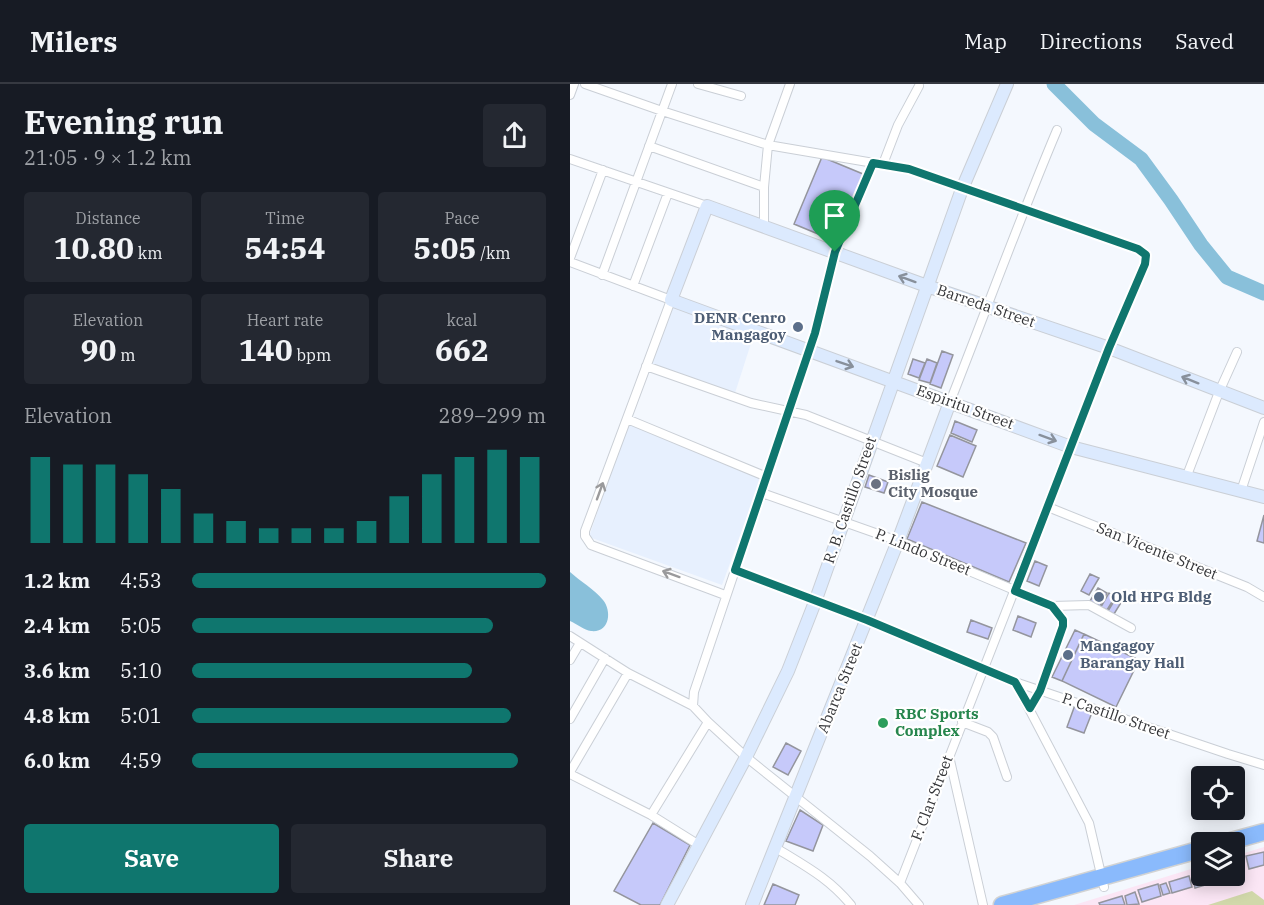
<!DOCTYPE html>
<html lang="en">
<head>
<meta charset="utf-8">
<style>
  :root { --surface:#171b24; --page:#242831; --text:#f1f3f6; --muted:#9ea1a6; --line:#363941; --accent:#0f766e }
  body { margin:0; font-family:"IBM Plex Serif",serif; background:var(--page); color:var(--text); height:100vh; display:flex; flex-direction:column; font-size:22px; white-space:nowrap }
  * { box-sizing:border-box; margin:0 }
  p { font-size:20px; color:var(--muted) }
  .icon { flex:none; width:33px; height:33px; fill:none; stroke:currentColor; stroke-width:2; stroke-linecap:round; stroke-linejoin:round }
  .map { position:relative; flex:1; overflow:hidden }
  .side { display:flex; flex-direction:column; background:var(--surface); width:570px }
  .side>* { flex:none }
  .tools { position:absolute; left:621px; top:682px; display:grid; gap:12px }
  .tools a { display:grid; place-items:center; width:54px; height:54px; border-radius:6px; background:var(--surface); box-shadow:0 3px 15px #0003; font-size:30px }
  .pin { position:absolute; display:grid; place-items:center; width:51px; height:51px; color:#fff; margin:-62px -26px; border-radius:50% 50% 50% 0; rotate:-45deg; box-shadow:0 0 6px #0007 }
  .pin .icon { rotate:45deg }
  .round { display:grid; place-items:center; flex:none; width:63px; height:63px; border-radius:6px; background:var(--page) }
  .headline { display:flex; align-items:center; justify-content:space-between; height:102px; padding:0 24px }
  h1 { font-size:33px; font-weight:700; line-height:45px }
  .metrics { display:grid; grid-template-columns:repeat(3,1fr); gap:9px; height:102px; padding:6px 24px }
  .metrics div { display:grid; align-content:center; border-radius:6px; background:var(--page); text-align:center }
  .metrics b { font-size:30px; font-weight:700 }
  .metrics small { font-size:16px; font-weight:400 }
  .metrics p { font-size:16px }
  .chart { height:168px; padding:12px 24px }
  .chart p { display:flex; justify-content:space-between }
  .chart svg { width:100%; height:108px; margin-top:6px; stroke:var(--accent); stroke-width:6 }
  .button { display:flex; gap:12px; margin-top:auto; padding:12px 24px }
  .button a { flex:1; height:69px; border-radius:6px; background:var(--accent); color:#fff; font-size:24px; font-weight:700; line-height:69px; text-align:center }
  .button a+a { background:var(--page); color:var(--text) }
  ul { padding:0 24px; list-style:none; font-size:20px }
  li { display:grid; grid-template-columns:96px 72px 1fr; align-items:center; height:45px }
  li i { height:15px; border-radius:8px; background:var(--accent) }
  header { display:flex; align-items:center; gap:36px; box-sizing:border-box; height:84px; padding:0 30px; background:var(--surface); border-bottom:2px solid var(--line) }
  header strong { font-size:28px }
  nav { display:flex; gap:33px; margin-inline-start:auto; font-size:21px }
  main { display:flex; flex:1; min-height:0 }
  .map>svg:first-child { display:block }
  .built { fill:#e7f0fe }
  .education { fill:#fbe6f5 }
  .green { fill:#d1d8aa }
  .water { fill:#89c0da }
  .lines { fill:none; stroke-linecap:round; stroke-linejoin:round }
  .river { stroke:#89c0da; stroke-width:15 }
  .building { fill:#c6c9fa; stroke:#94959d; stroke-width:1.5 }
  .street-casing { stroke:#cacfd6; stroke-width:10 }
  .secondary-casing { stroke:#cacfd6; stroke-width:14 }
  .highway-casing { stroke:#d2d3d3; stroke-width:19 }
  .street { stroke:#fff; stroke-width:8 }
  .secondary { stroke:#dceafe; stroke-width:12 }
  .highway { stroke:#8abafc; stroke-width:16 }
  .oneway { stroke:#88909b }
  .oneway2 { stroke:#9a9a9c }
  .route-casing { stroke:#fff; stroke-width:12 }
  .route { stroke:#0f766e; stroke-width:8 }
  .service-dot { fill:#5c6f8a; stroke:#fff; stroke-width:2 }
  .worship-dot { fill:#6b7280; stroke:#fff; stroke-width:2 }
  .leisure-dot { fill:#2e9e5b; stroke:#fff; stroke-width:2 }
  .labels { text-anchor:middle; stroke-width:4.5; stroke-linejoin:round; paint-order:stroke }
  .street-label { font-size:15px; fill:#343538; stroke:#fff }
  .service-label { font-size:15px; font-weight:bold; fill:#4e5e75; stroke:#fff; text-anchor:start }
  .worship-label { font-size:15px; font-weight:bold; fill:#5b616d; stroke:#fff; text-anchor:start }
  .leisure-label { font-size:15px; font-weight:bold; fill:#27864d; stroke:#fff; text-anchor:start }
</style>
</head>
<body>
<header>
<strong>Milers</strong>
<nav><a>Map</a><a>Directions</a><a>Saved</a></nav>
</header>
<main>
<section class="side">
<div class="headline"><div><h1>Evening run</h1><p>21:05 · 9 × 1.2 km</p></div><a class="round"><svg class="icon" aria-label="share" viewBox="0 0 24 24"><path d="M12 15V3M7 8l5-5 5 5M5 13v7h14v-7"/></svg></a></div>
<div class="metrics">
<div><p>Distance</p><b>10.80<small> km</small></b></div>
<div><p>Time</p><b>54:54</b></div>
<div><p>Pace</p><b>5:05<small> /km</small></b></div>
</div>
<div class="metrics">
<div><p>Elevation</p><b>90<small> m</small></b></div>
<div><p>Heart rate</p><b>140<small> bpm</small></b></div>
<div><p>kcal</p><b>662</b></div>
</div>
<div class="chart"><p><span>Elevation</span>289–299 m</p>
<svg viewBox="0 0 160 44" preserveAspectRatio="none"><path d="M5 44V9M15 44V12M25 44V12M35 44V16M45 44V22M55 44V32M65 44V35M75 44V38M85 44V38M95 44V38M105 44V35M115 44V25M125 44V16M135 44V9M145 44V6M155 44V9"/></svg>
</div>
<ul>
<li><b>1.2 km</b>4:53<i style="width:100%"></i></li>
<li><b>2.4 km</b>5:05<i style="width:85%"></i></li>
<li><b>3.6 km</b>5:10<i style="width:79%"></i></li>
<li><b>4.8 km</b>5:01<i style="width:90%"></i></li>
<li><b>6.0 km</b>4:59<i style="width:92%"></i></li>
</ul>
<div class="button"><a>Save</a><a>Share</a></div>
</section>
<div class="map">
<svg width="694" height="821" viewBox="0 0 694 821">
  <rect width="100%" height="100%" fill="#f4f8fe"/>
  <path class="built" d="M102,220L184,250L165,309L80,280Z
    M58,338L192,391L152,501L19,453Z"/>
  <path class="education" d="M694,763V821H504L631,782L632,792H664L665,772Z"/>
  <path class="green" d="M682,807L694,816V821H638Z"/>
  <path class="water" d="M0,488C10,497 24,505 33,516C42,527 40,549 21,547C14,546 7,540 0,537Z"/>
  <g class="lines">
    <path class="river" d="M484,0L524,40L571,75L601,116L631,161L657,193L694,209"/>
  </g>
  <path class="building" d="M252,73L293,90L265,157L224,140Z
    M372,267L383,271L371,304L360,300Z
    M343,275L355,279L349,294L338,290Z
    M357,275L367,279L360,299L349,296Z
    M385,337L407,346L402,358L381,349Z
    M380,351L406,362L393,393L367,382Z
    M299,391L318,398L314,409L295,403Z
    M352,418L456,459L439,498L337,455Z
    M694,431V459L687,457Z
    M465,477L477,482L469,502L457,497Z
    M520,490L529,494L519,511L511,507Z
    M528,504L537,509L530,522L520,517Z
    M539,509L545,513L537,526L531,523Z
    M546,514L552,517L544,530L538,527Z
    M448,532L466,539L461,553L443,546Z
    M401,536L422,544L418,555L397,548Z
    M505,546L514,550L492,597L482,593Z
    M514,550L569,576L546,623L492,597Z
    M505,621L523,626L514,649L497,643Z
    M216,659L231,667L218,691L203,683Z
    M230,726L253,741L243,767L216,757Z
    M83,739L120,761L90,821H71L44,807Z
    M694,768V781L679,785L676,772Z
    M670,777L673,787L664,790V778Z
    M632,788V792H643L645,798L625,804L622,791Z
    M619,792L622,803L602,809L599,798Z
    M596,799L600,809L593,811L590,801Z
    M203,800L229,811L225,821H194Z
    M588,800L591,812L572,818L568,806Z
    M565,808L569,820L557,821L555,812Z
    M552,812L555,821H530L529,819Z"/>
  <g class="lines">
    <g class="street-casing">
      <path id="street" d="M15,0L92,27L198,61L339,85L568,165L576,171L575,180L539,264L330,799
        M128,0L171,12
        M0,11L4,0
        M79,62L194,103
        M0,75L137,122
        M313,80L328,41L349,2
        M194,143V103L198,61L220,0
        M0,174L33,86
        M0,178L101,216L15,447V452L21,461L155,511
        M32,191L102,0
        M63,202L98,109
        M76,282L181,319L236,331L357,379
        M380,318C416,227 449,136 487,46
        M57,335L197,393
        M616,394L649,308L667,268
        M671,407L694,338
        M192,409L328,457L482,522L492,533L493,542L470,607L460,624
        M478,423L677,503L694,513
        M165,486L297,536L445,598L658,670L694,681
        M482,522L519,521L561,544
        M0,552L58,589L123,622L138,638L176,673L300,772L330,799L349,821
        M0,576L10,559
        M445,598L519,739L534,803
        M123,622L124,608L245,249L265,168L303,79
        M0,635L35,574
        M392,638L418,648L423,653L437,693
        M379,672L413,821
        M0,688L58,589
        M0,690L81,731L129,761
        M81,731L138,638
        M206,764C235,782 259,794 281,821"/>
    </g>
    <g class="secondary-casing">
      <path id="secondary" d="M694,324L539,264L357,202L137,122L101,216L501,363L694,413
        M97,821L176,673L218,587L245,518L392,105L437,0
        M182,821L328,457L380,318"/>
    </g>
    <g class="highway-casing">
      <path id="highway" d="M654,759L694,748
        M432,821L632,765"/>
    </g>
    <use href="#street" class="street"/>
    <use href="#secondary" class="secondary"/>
    <use href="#highway" class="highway"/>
  </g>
  <defs><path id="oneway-shaft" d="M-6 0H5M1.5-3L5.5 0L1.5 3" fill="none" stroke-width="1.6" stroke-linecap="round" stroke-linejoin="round" transform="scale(1.5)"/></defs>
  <g class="oneway">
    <use href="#oneway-shaft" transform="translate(337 195) rotate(-160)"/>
    <use href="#oneway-shaft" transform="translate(275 280) rotate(19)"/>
    <use href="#oneway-shaft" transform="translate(620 296) rotate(-158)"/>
    <use href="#oneway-shaft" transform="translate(478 354) rotate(20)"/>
  </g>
  <g class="oneway2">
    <use href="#oneway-shaft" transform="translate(30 407) rotate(-70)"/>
    <use href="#oneway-shaft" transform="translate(101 490) rotate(-160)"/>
  </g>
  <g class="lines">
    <g class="route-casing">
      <path id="route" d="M303,79L339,85L568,165L576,171L575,180L539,264L445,507L482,522L493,536V542L470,607L460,624L445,598L297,536L165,486L245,249L265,168Z"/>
    </g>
    <use href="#route" class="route"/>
  </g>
  <g class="service-dot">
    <circle cx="228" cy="243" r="6"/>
    <circle cx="529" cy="513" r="6"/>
    <circle cx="498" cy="571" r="6"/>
  </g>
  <circle class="worship-dot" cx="306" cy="400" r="6"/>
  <circle class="leisure-dot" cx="313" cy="639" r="6"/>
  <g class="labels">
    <g class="street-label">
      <text transform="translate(416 222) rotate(19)" y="5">Barreda Street</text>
      <text transform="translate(395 323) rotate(20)" y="5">Espiritu Street</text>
      <text transform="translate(280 416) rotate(-71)" y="5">R. B. Castillo Street</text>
      <text transform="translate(587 467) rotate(22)" y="5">San Vicente Street</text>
      <text transform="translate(353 468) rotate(22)" y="5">P. Lindo Street</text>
      <text transform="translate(270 604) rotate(-68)" y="5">Abarca Street</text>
      <text transform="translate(546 632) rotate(19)" y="5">P. Castillo Street</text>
      <text transform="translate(362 714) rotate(-69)" y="5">F. Clar Street</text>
    </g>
    <g class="service-label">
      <text x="216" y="239" text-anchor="end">DENR Cenro<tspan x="216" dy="17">Mangagoy</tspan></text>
      <text x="541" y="518">Old HPG Bldg</text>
      <text x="510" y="567">Mangagoy<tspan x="510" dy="17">Barangay Hall</tspan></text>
    </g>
    <g class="worship-label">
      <text x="318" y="396">Bislig<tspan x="318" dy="17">City Mosque</tspan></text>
    </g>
    <g class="leisure-label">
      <text x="325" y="635">RBC Sports<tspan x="325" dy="17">Complex</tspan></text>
    </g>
  </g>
</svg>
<div class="tools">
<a><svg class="icon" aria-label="locate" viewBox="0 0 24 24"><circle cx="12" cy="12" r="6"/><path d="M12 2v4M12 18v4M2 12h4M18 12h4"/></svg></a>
<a><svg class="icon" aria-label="layers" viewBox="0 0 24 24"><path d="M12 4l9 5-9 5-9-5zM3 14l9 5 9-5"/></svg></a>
</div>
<div class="pin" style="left:265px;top:168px;background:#1e9e55"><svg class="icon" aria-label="arrive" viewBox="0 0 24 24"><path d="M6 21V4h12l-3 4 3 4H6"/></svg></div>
</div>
</main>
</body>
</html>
